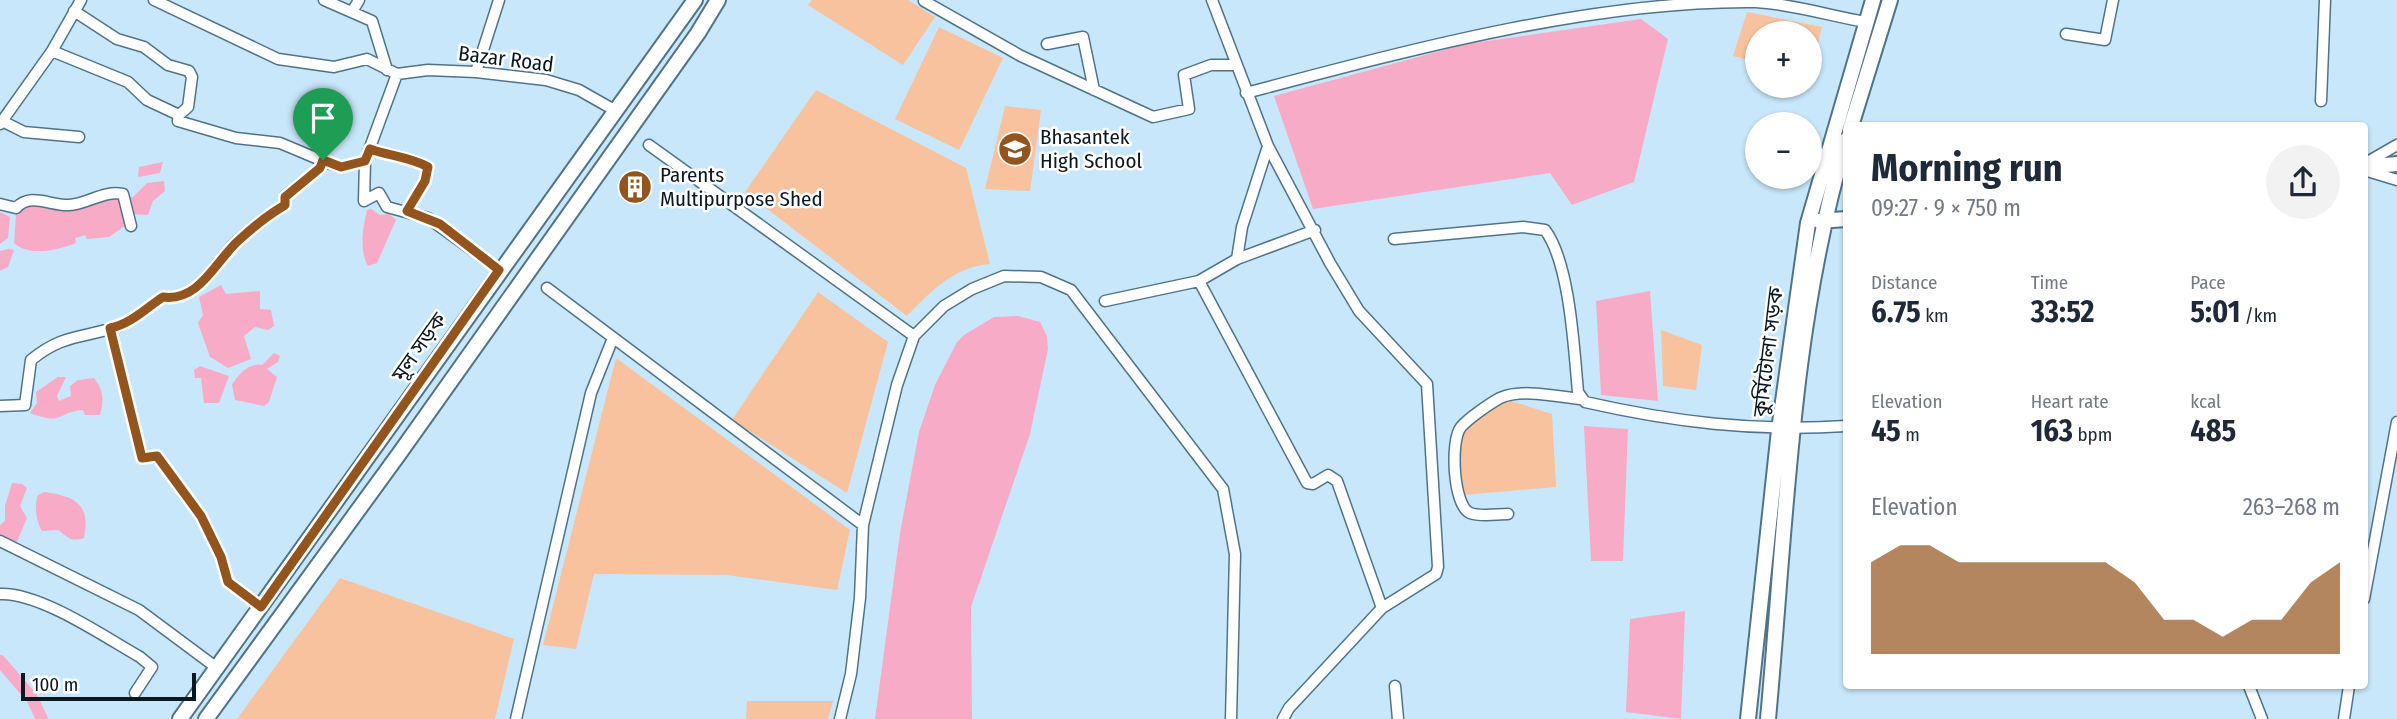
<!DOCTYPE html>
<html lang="en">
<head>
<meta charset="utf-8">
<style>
  :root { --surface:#fff; --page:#f2f2f3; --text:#1f2937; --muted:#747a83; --accent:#94541e }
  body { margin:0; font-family:"Fira Sans Condensed","Noto Sans Bengali",sans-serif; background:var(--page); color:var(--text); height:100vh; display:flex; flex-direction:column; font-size:26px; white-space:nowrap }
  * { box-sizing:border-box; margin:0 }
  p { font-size:23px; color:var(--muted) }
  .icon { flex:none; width:38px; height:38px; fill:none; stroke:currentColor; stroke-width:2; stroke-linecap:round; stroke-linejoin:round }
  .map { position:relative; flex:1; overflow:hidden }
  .sheet { position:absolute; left:1843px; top:122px; width:525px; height:567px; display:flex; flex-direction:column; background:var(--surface); border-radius:7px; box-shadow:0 2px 5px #0004 }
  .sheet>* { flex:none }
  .fabs { position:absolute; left:1745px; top:21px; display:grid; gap:14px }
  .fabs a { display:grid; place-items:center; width:77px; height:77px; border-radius:50%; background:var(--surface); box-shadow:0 2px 5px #0004; font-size:35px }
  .scale { position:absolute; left:21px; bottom:18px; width:175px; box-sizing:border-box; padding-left:7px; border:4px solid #0a1820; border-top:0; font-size:19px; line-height:24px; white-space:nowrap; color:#0a1820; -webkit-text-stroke:5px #fff; paint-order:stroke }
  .pin { position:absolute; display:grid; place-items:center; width:60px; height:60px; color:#fff; margin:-72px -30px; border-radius:50% 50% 50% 0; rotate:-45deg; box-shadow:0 0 7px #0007 }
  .pin .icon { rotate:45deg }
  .round { display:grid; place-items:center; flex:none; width:74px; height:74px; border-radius:37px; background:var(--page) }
  .head { display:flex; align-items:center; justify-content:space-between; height:119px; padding:0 28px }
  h1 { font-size:38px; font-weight:700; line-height:52px }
  .figures { display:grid; grid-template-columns:repeat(3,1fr); gap:10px; height:119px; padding:7px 28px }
  .figures div { display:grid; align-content:center }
  .figures b { font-size:30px; font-weight:700 }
  .figures small { font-size:19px; font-weight:400 }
  .figures p { font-size:19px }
  .chart { height:196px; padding:14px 28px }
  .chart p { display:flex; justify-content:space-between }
  .chart svg { width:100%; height:126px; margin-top:7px; fill:var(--accent); opacity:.7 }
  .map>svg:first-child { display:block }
  .green { fill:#f7c29d }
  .water { fill:#f8abc6 }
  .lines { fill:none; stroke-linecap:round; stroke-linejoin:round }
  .canal { stroke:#f8abc6; stroke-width:12 }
  .street-casing { stroke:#517388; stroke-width:13 }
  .secondary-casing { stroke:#517388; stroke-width:18 }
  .street { stroke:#fff; stroke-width:10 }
  .secondary { stroke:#fff; stroke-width:14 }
  .route-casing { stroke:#fff; stroke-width:14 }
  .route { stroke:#94541e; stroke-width:9 }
  .labels { text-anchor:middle; stroke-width:5; stroke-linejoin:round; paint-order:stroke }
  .street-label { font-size:21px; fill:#0a1820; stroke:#fff }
  .poi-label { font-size:21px; fill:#0a1820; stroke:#fff; text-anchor:start }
</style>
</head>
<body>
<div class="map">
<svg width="2397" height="719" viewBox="0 0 2397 719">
  <rect width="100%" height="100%" fill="#c9e7fa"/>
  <path class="green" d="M812,0H908L935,17L903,65L808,5Z
    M1747,12L1822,27L1810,74V33H1757V62L1733,56Z
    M939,27L1003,58L959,150L895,119Z
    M816,90L966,168L990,264C954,267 931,291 907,316L745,192Z
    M1005,106L1041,110L1030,191L985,189Z
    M818,292L888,342L847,493L732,420Z
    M1661,330L1702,345L1696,390L1663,386Z
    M616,358L850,530L837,590L727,575L594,574L576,649L543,645Z
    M1502,398L1552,414L1556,487L1463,495L1456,440Z
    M340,578L514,639L495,719H237Z
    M747,701H833L828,719H746Z"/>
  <path class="water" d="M1641,19L1668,39L1634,182L1572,205L1550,173L1313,209L1274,96L1466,44Z
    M163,162L160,173L138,177L139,167Z
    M164,181L165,191L153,201L148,215L131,214L129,197H133L147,183Z
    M116,197L123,199L125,226L109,237L87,239L85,235L75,238L76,243C59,250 29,257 14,243L16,214L28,203L80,205Z
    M371,209L380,215L389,214L396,220L377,263L368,266C359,251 363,226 367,210Z
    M0,212L10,217L8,238L0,244Z
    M8,249L14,250L8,267L0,271V251Z
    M221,285L226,294L260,291V309L271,310L274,326L268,330L255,327L244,336L251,359L228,368L210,357L198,323L203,315L199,297Z
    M1650,291L1658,401L1601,395L1596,301Z
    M1018,316L1040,322L1047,336L1048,349L1030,434L971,607L972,719H875L900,533L919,432L935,385L957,342L964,335L994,317Z
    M274,353L280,356L278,362L267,369L277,377L269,402L264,406L235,400L232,385C238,375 249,362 262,365Z
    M200,366L229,376L219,403H204L201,378H195L194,370Z
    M58,377H66L57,396L59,401L71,396L70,386L78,380L94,378C104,390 104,401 100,415H85L83,410C56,412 65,426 30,413L37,403L36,392Z
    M1584,426L1628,429L1623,561H1591Z
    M12,483L22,484L27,488L20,506L27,518L16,544L0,538V525L5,521V506Z
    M44,492C76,496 91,505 84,538C70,542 69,538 58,530L42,531C36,521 34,505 38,495Z
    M1685,611L1681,719L1626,712L1630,619Z"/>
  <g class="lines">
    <path class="canal" d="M0,661L32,698L42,719"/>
    <g class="street-casing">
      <path id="street" d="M154,0L278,59L334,67L367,59L397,74L428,70L476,72L546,80L579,90L616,111
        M324,0L372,21L387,70
        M1212,0L1268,146L1330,263L1359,311L1427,384L1438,567L1436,574L1382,608L1289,708L1283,719
        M924,1L1021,56L1153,117L1189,109L1184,75L1211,65H1235
        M74,11L117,39L144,47L168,65L189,71L192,77L188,107L179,115
        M352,12L359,0
        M2066,34L2105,40L2113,0
        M1047,44L1083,37L1094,90
        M476,72L499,0
        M397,74L365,161L364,201L379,193L387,207L428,218L500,270
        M1246,93C1405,51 1591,0 1756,2C1793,4 1830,16 1866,22
        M2321,101L2325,0
        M2,121L24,132L79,137
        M0,124L52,51L81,0
        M649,145L914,336
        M370,149C389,156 411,157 428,167L425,181L407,211
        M323,161L341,167L365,161
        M2364,164L2397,145
        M2364,170L2397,180
        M0,204L16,208C31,192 50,206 69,205C88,204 103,190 123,194L131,226
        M1394,239L1523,227L1545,230C1570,263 1574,350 1578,392L1585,402C1673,422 1756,432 1846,426
        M1237,259L1242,227L1268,146
        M1199,281L1307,483L1313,484L1328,475L1337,481L1382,608
        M547,288L863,525
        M1105,301L1199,281L1237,259L1315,230
        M110,328L142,458L157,456L201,516L221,557L228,582L261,607
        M0,406L25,405L31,360C63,334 82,338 117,327C134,321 148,306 163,297C199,302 215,262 237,241C252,228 268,215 285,205V196L320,168L323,161L280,143L236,138L178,121L179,115L147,100L128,82L52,51
        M1508,514C1497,514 1480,517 1470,513C1453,506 1450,440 1461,427C1469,418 1489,404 1500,398C1523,388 1558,397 1581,399
        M0,541L139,610L217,668
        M0,594C40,592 106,638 140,657L152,667L135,693
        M2364,599L2397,422
        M1395,686L1398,719
        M2249,686L2262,719
        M516,719L591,393L613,338
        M840,719L851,674L860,598L863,525L897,385L914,336L944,306L972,289L1004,276L1041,277L1071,290L1223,489L1235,554L1231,719
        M2344,719L2349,686"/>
    </g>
    <g class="secondary-casing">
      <path id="secondary" d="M1851,126L1890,0
        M2364,167L2397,164
        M1819,221L1846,219
        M180,719L695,0
        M206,719L399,454L698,33L718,0
        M1748,719L1779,430L1808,223L1873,0
        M1768,719C1786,526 1790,327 1846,140"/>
    </g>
    <use href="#street" class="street"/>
    <use href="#secondary" class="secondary"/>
  </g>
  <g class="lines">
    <g class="route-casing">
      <path id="route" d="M370,149C389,156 410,157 428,167L425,181L407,211L440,224L499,270L261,607L228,582L221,557L201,516L157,456L142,458L110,328C131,324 146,308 163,297C199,302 215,262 238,241C252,228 268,215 285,205V197L320,168L323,160L341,167L365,161Z"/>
    </g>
    <use href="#route" class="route"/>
  </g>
  <defs>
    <g id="school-disc" transform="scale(1.75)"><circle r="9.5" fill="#94541e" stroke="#fff"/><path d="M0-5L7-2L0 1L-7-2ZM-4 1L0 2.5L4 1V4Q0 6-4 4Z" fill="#fff"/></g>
    <g id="building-disc" transform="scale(1.75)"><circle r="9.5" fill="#94541e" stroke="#fff"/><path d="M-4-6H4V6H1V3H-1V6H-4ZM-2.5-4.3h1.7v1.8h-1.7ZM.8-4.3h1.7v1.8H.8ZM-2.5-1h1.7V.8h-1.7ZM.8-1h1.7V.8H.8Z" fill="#fff"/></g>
  </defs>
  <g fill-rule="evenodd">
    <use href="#school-disc" x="1015" y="149"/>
    <use href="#building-disc" x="635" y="187"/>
  </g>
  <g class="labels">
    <g class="street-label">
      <text transform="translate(506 59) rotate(7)" y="7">Bazar Road</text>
      <text transform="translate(419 347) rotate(-55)" y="7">মূল সড়ক</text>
      <text transform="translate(1768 352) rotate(-83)" y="7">কুর্মিটোলা সড়ক</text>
    </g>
    <g class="poi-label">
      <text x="1040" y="144">Bhasantek<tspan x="1040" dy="24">High School</tspan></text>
      <text x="660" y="182">Parents<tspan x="660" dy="24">Multipurpose Shed</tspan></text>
    </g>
  </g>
</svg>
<div class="fabs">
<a>+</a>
<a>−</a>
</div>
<div class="scale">100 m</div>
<div class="pin" style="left:323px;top:160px;background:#1e9e55"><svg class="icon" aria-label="arrive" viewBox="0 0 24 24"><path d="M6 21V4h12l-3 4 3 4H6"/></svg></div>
<section class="sheet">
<div class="head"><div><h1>Morning run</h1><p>09:27 · 9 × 750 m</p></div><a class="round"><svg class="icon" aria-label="share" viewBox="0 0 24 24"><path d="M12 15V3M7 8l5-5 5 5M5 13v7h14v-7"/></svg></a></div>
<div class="figures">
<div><p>Distance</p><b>6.75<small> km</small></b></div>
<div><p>Time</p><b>33:52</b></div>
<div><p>Pace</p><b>5:01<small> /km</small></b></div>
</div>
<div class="figures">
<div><p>Elevation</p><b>45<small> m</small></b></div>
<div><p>Heart rate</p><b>163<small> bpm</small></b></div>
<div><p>kcal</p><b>485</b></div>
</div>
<div class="chart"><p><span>Elevation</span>263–268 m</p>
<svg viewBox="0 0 160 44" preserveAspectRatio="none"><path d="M0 44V12L10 6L20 6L30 12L40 12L50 12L60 12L70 12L80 12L90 19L100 32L110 32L120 38L130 32L140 32L150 19L160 12V44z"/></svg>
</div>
</section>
</div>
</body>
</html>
